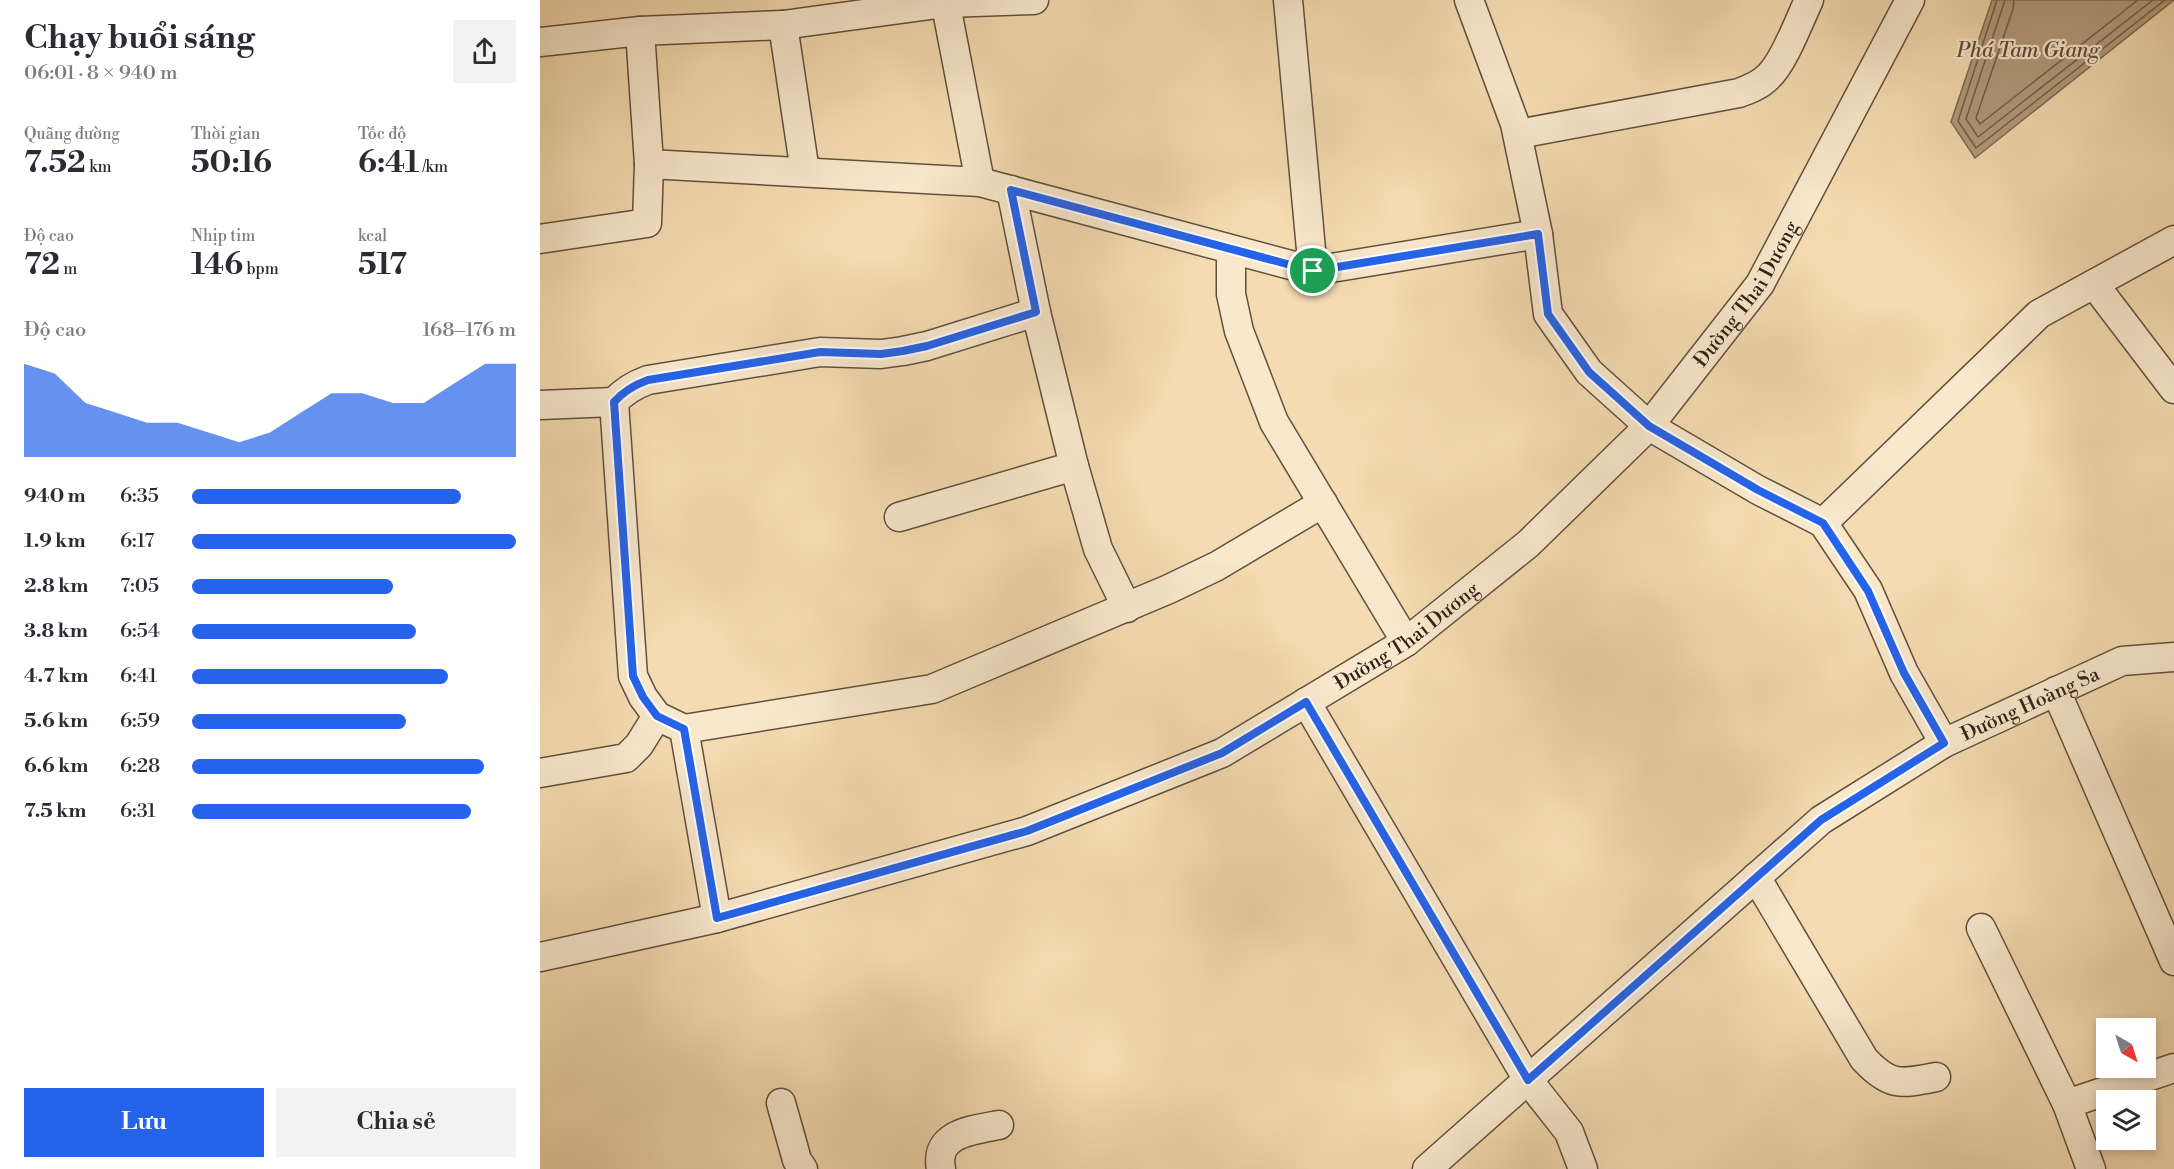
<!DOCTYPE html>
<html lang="vi">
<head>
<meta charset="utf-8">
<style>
  :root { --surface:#fff; --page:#f2f2f3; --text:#2b2b33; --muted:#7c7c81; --accent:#2563eb }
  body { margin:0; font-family:"Libre Bodoni",serif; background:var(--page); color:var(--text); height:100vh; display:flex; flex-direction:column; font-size:22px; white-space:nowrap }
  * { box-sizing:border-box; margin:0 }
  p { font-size:20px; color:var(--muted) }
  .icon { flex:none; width:33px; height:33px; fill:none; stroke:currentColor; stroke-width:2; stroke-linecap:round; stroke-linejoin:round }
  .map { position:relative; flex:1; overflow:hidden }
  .details { display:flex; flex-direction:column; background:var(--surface); width:540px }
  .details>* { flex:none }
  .needle { width:39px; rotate:141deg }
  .fabs { position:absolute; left:1556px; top:1018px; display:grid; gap:12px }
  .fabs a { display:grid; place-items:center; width:60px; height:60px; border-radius:0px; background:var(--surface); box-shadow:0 3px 9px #0003; font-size:30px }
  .pin { position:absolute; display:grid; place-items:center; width:51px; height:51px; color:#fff; margin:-26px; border:3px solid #fff; border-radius:50%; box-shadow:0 2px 6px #0007 }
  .round { display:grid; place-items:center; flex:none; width:63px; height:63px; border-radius:0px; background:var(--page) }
  .head { display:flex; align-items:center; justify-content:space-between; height:102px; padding:0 24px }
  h1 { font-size:33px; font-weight:700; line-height:45px }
  .stats { display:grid; grid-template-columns:repeat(3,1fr); gap:9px; height:102px; padding:6px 24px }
  .stats div { display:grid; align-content:center }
  .stats b { font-size:30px; font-weight:700 }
  .stats small { font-size:16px; font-weight:400 }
  .stats p { font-size:16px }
  .chart { height:168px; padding:12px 24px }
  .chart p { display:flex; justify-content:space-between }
  .chart svg { width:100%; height:108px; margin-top:6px; fill:var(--accent); opacity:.7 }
  .button { display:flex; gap:12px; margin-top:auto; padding:12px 24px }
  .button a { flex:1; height:69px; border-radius:0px; background:var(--accent); color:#fff; font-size:24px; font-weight:700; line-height:69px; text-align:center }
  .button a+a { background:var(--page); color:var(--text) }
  ul { padding:0 24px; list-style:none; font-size:20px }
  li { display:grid; grid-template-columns:96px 72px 1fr; align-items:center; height:45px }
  li i { height:15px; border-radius:8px; background:var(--accent) }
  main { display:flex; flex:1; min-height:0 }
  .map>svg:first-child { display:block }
  .water { fill:#b29c7d; stroke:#7e6b55; stroke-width:1.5 }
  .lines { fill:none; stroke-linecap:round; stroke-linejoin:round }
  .shore { stroke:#725e4a; stroke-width:1.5 }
  .street-casing { stroke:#62503e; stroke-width:31 }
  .street { stroke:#f8e8cc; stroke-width:28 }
  .route-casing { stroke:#fff; stroke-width:12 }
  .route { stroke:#2563eb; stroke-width:8 }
  .labels { text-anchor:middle; stroke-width:4.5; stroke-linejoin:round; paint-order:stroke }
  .street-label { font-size:20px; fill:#312118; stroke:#f8e8cc }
  .water-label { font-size:21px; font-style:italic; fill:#5e4c3b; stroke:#f8e8cc }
</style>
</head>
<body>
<main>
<section class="details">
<div class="head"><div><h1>Chạy buổi sáng</h1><p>06:01 · 8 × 940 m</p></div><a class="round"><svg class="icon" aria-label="share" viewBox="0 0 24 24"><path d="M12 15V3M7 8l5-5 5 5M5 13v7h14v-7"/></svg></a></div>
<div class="stats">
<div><p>Quãng đường</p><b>7.52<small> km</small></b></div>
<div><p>Thời gian</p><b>50:16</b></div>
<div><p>Tốc độ</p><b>6:41<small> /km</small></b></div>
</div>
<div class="stats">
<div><p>Độ cao</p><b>72<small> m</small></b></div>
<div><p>Nhịp tim</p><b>146<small> bpm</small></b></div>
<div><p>kcal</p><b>517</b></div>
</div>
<div class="chart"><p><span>Độ cao</span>168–176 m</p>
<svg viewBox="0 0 160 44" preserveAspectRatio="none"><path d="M0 44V6L10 10L20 22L30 26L40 30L50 30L60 34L70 38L80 34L90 26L100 18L110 18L120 22L130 22L140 14L150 6L160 6V44z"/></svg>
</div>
<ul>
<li><b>940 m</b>6:35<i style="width:83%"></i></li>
<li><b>1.9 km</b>6:17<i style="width:100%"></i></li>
<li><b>2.8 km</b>7:05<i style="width:62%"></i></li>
<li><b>3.8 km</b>6:54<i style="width:69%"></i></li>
<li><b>4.7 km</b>6:41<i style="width:79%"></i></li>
<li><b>5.6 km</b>6:59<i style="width:66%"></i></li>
<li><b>6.6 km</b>6:28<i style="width:90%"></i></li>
<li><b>7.5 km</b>6:31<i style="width:86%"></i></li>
</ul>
<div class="button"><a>Lưu</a><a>Chia sẻ</a></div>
</section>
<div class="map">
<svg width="1634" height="1169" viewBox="0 0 1634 1169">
  <rect width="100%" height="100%" fill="#f5dbb1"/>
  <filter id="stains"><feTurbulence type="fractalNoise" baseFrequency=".00333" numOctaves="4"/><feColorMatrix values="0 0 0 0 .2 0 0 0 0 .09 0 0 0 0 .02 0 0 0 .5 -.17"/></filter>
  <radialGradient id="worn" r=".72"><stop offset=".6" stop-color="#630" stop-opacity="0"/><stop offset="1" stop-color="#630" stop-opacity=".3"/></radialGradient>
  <path class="water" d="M1452,0H1634L1435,158L1411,122Z"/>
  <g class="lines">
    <path class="shore" d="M1457,0L1418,121L1436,148L1625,0
      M1465,0L1426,119L1438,137L1613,0
      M1474,0L1473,9L1436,118L1440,124L1598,0"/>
    <g class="street-casing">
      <g id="street">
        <path d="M405,0L440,182"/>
        <path d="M748,0L773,271"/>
        <path d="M929,0L975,124L998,234L1008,314L1049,372L1109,426L1218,490L1283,523L1328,590L1364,673L1404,743"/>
        <path d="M243,25L265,172"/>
        <path d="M0,42L100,31L243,25L405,3L494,0"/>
        <path d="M978,134L1199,93C1210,89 1220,85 1228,77C1244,62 1259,21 1269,0"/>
        <path d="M109,164L440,182L773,271L998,234"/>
        <path d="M471,190L496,312L534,466L558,549L587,608"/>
        <path d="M0,239L107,223L109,164L100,31"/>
        <path d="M691,250V294L699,331L734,422L866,642"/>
        <path d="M1554,284L1634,389"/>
        <path d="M0,405L74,402"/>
        <path d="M359,517L534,466"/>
        <path d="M1283,523L1499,314L1634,240"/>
        <path d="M1516,691L1634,961"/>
        <path d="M766,702L988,1080L1029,1132L1043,1169"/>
        <path d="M144,729L392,689L629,589L677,566L783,503"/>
        <path d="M0,773L86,758L99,745L117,716"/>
        <path d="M1216,877L1324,1059C1350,1087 1361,1084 1396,1077"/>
        <path d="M177,918L144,729L117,716L103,697L93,676L74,402C84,391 94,385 108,380L280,352L341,354L363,351L387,346L496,312"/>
        <path d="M1441,928L1527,1104L1551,1169"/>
        <path id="s1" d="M0,957L177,918L487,831L682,753L866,642L988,544L1109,426L1220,284L1370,0"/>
        <path d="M241,1103L257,1160L263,1169"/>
        <path d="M1527,1104L1634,1068"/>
        <path d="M401,1169C394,1133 433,1130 459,1125"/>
        <path id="s2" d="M887,1169L1281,820L1404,743L1582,661L1634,657"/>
      </g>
    </g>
    <use href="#street" class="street"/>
  </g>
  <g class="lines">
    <g class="route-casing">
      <path id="route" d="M471,190L773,271L998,234L1008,314L1049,372L1109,426L1218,490L1283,523L1328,591L1364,673L1404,743L1281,820L988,1080L766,702L682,753L487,831L177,918L144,729L117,716L103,697L93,676L74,402C84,391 94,385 108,380L280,352L341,354L363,351L387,346L496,312Z"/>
    </g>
    <use href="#route" class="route"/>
  </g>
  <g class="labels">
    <g class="street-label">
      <text dy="7" stroke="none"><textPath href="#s1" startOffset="1418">Đường Thai Dương</textPath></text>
      <text dy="7" stroke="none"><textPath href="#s1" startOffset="932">Đường Thai Dương</textPath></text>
      <text dy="7" stroke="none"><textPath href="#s2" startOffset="766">Đường Hoàng Sa</textPath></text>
    </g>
    <g class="water-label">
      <text x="1488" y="57">Phá Tam Giang</text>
    </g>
  </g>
  <rect width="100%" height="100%" filter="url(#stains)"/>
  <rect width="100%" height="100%" fill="url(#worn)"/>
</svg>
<div class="fabs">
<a><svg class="needle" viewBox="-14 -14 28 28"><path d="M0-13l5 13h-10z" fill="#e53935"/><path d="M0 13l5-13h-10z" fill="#7c7c81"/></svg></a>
<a><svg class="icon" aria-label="layers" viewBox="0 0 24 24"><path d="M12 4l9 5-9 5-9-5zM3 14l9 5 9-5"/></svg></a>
</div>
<div class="pin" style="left:773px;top:271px;background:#1e9e55"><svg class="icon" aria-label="arrive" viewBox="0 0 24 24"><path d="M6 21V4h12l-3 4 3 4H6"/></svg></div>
</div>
</main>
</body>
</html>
